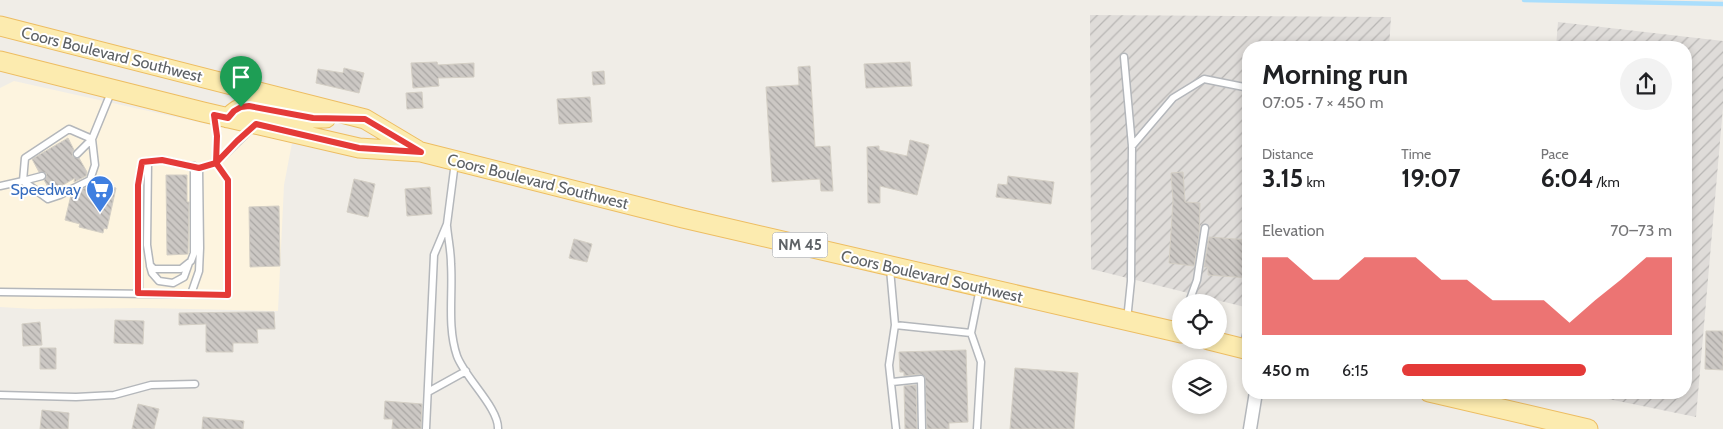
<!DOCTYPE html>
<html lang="en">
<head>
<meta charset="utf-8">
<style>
  :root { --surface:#fff; --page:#f2f2f2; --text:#202124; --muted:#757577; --accent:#e43a38 }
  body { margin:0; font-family:Cabin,sans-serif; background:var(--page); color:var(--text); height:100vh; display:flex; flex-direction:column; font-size:19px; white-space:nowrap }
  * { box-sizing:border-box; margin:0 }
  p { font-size:16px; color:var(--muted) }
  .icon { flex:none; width:28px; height:28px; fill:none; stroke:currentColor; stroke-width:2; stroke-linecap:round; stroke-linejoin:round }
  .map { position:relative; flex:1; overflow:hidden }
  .details { position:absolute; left:1242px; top:41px; width:450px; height:358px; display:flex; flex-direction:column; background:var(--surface); border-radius:20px; box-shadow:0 2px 8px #0003 }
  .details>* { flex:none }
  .tools { position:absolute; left:1172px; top:294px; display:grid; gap:10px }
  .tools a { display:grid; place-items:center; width:55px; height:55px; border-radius:50%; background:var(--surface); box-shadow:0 2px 8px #0003; font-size:25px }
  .pin { position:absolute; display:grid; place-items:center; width:42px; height:42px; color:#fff; margin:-51px -21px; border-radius:50% 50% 50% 0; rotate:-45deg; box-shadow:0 0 5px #0007 }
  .pin .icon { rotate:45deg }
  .round { display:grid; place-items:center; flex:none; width:52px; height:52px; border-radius:26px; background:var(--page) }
  .summary { display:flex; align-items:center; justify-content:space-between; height:85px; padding:0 20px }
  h1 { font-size:28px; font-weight:800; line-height:38px }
  .metrics { display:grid; grid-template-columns:repeat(3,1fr); gap:8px; height:85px; padding:5px 20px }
  .metrics div { display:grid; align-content:center }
  .metrics b { font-size:25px; font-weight:800 }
  .metrics small { font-size:14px; font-weight:400 }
  .metrics p { font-size:14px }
  .chart { height:140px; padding:10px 20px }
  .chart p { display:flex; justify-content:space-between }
  .chart svg { width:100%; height:90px; margin-top:5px; fill:var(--accent); opacity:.7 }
  ul { padding:0 20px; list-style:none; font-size:16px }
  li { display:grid; grid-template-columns:80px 60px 1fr; align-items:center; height:38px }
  li i { height:12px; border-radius:6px; background:var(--accent) }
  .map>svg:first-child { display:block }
  .commercial { fill:#fdf4df }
  .industrial { fill:url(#industrial-furrows) }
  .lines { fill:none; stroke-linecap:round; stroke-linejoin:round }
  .stream { stroke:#aadefc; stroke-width:4.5 }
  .building { fill:url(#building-back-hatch); stroke:#d4cfc5 }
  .lane-casing { stroke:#b4b7bb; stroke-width:9 }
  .street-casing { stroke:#b4b7bb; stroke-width:15 }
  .primary-casing { stroke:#edbd62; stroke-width:21 }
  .lane { stroke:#fff; stroke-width:6 }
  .street { stroke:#fff; stroke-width:12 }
  .primary { stroke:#fcebaf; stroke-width:19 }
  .route-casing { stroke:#fff; stroke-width:10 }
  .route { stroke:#e43a38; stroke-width:6 }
  .labels { text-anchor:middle; stroke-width:4; stroke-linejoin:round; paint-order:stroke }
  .shield { fill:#fff; stroke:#8e9194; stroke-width:1 }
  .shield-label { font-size:15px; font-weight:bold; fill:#5e6266 }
  .street-label { font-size:16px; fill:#5e6266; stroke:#fff }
  .shop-label { font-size:16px; fill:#366cbe; stroke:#fff; text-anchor:end }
</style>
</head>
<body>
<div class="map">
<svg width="1723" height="429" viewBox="0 0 1723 429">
  <defs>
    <pattern id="industrial-furrows" width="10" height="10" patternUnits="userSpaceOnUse" patternTransform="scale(1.25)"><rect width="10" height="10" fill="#dfdcd9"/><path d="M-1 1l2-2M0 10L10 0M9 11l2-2" fill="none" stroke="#b8b6b4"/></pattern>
    <pattern id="building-back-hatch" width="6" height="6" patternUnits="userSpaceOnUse" patternTransform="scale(1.25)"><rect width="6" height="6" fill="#ccc8c4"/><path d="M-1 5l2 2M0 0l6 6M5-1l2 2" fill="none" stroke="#a9a6a3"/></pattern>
  </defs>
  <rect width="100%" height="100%" fill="#f0ede7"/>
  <path class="commercial" d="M14,81L292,143L284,185L278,311L146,308L35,309L0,307V88Z"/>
  <path class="industrial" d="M1090,15L1391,17L1389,47L1249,48V308L1091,269Z
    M1558,22L1723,41V107L1696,417L1579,393L1686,392V48L1556,47Z"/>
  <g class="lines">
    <path class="stream" d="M1524,0L1723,4"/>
  </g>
  <path class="building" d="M437,62L438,65L474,63V77L438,78L439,86L413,88L411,63Z
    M910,62L912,86L866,88L864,64Z
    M810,66L815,147L830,146L833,191H821L820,179L772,182L766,87L799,85L798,67Z
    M344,68L364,73L359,93L316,83L318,69L343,73Z
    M604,71L605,84L593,85L592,72Z
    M422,92L423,108L407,109L406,93Z
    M590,97L592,122L559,124L557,99Z
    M68,138L74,150L72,153L73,157L79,158L87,172L86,176L74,182L75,178L51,192L44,180L47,177L46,173L39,172L32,159Z
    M910,140L929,145L917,195L880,186V203H868L867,147L879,146V150L907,156Z
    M1183,172L1185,202L1200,203L1199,236L1194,266L1169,263L1173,201L1171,173Z
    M166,175H187V202H189L188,254L167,255Z
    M1008,176L1054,182L1051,204L996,197L998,184L1007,185Z
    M354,179L375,184L368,217L347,212Z
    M94,183L116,188L107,229L104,228L103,233L79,227L80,224L65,220L71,195Z
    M430,187L432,214L407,216L405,189Z
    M279,206L280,266L250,267L249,207Z
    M1209,237L1249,240V278L1208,275V267H1204Z
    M574,239L592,244L587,262L569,258Z
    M251,312H274L275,329H257L258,343H233V352H206V324L179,325V313Z
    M115,320L144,321L143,344L114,343Z
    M40,322L42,345L23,346L22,324Z
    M1706,331H1723V370L1705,369Z
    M40,348H56V369H40Z
    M966,350L968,422L949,423V429H927L925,377L920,374L904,376V372H900L899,352Z
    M1015,368L1078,373L1074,429H1010Z
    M916,385L917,429H905L904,386Z
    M385,401L422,404L421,429H392L393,419H384Z
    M138,404L159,409L154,429H132Z
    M42,410L69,413L68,429H40Z
    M203,417L244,421L243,429H202Z"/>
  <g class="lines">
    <g class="lane-casing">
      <path id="lane" d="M1124,57L1132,146L1131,281L1127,320
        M1132,146L1173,98L1204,79L1249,88
        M77,154L92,139
        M148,162L147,245L150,265L154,269H181L191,261L194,253V166
        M199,168L216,163L253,127
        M23,181L48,199L60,195L90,180L95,165L92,139
        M23,181L42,176
        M0,186L23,181L25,158L69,129L92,139L112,90
        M447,226C448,238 451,251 451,264C453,294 447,327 457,356C465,378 499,408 498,429
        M150,266L152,273L159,281L173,283L184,277L189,263
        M890,269L895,325L889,365L896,429
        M0,292L228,295V180L216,163L217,136L215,118
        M139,293L138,185L142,162L162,160L199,168L200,248L199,271L191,294
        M1189,302L1197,280L1205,228
        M895,325L971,333
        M1243,347L1249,323
        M892,382L921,379L922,429
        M428,392L466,371
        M0,395L76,397L114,395L151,385L195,384
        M426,429L434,255L447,224L455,162
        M977,429L981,362L971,333L980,288"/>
    </g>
    <g class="street-casing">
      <path id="street" d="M1250,429L1256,392"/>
    </g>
    <g class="primary-casing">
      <path id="primary" d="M0,26L365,119L417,150
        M0,61L203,112L359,148L421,152L683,218L1181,333
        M228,118C235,111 239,108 249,106L313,118H326
        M1209,340L1249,350
        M1429,392L1588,429"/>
    </g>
    <use href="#lane" class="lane"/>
    <use href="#street" class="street"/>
    <use href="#primary" class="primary"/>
  </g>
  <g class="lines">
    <g class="route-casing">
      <path id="route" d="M241,107L234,111L228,118L214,115L217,136L216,163L199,168L162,160L142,162L138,185V293L228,295V180L216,163L237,141L256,124L359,148L421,152L365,119L313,118L249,106L241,107"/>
    </g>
    <use href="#route" class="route"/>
  </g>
  <defs>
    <g id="supermarket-pin" transform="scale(1.4375)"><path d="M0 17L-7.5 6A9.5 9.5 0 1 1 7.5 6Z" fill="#3f7fe0" stroke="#fff"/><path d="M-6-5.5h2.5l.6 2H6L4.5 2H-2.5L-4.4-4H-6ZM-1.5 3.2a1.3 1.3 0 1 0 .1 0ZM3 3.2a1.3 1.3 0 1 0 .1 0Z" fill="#fff"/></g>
  </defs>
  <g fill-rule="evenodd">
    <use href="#supermarket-pin" x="100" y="189"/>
  </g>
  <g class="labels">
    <rect class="shield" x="772.5" y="232.5" width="55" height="25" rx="4"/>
    <g class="shield-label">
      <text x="800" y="250">NM 45</text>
    </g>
    <g class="street-label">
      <text transform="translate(112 54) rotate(14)" y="6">Coors Boulevard Southwest</text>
      <text transform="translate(538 181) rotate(14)" y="6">Coors Boulevard Southwest</text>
      <text transform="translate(932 276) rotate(13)" y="6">Coors Boulevard Southwest</text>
    </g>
    <g class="shop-label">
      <text x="81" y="195">Speedway</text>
    </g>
  </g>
</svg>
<div class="tools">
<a><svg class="icon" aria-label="locate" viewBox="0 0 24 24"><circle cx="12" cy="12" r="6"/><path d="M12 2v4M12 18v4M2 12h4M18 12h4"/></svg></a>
<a><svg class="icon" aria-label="layers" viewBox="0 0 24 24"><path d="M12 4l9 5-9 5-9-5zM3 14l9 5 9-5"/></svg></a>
</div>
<div class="pin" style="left:241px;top:107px;background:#1e9e55"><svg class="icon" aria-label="arrive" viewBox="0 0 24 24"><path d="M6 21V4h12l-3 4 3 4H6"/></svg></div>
<section class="details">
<div class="summary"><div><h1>Morning run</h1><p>07:05 · 7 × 450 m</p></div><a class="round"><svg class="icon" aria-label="share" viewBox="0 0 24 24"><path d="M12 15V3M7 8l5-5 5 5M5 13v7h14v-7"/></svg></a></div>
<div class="metrics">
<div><p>Distance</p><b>3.15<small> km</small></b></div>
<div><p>Time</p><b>19:07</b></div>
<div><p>Pace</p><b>6:04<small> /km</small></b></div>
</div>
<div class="chart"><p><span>Elevation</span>70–73 m</p>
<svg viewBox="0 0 160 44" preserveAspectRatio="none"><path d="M0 44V6L10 6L20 17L30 17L40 6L50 6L60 6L70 17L80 17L90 27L100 27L110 27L120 38L130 27L140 17L150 6L160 6V44z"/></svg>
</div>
<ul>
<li><b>450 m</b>6:15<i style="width:68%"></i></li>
</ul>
</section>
</div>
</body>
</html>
